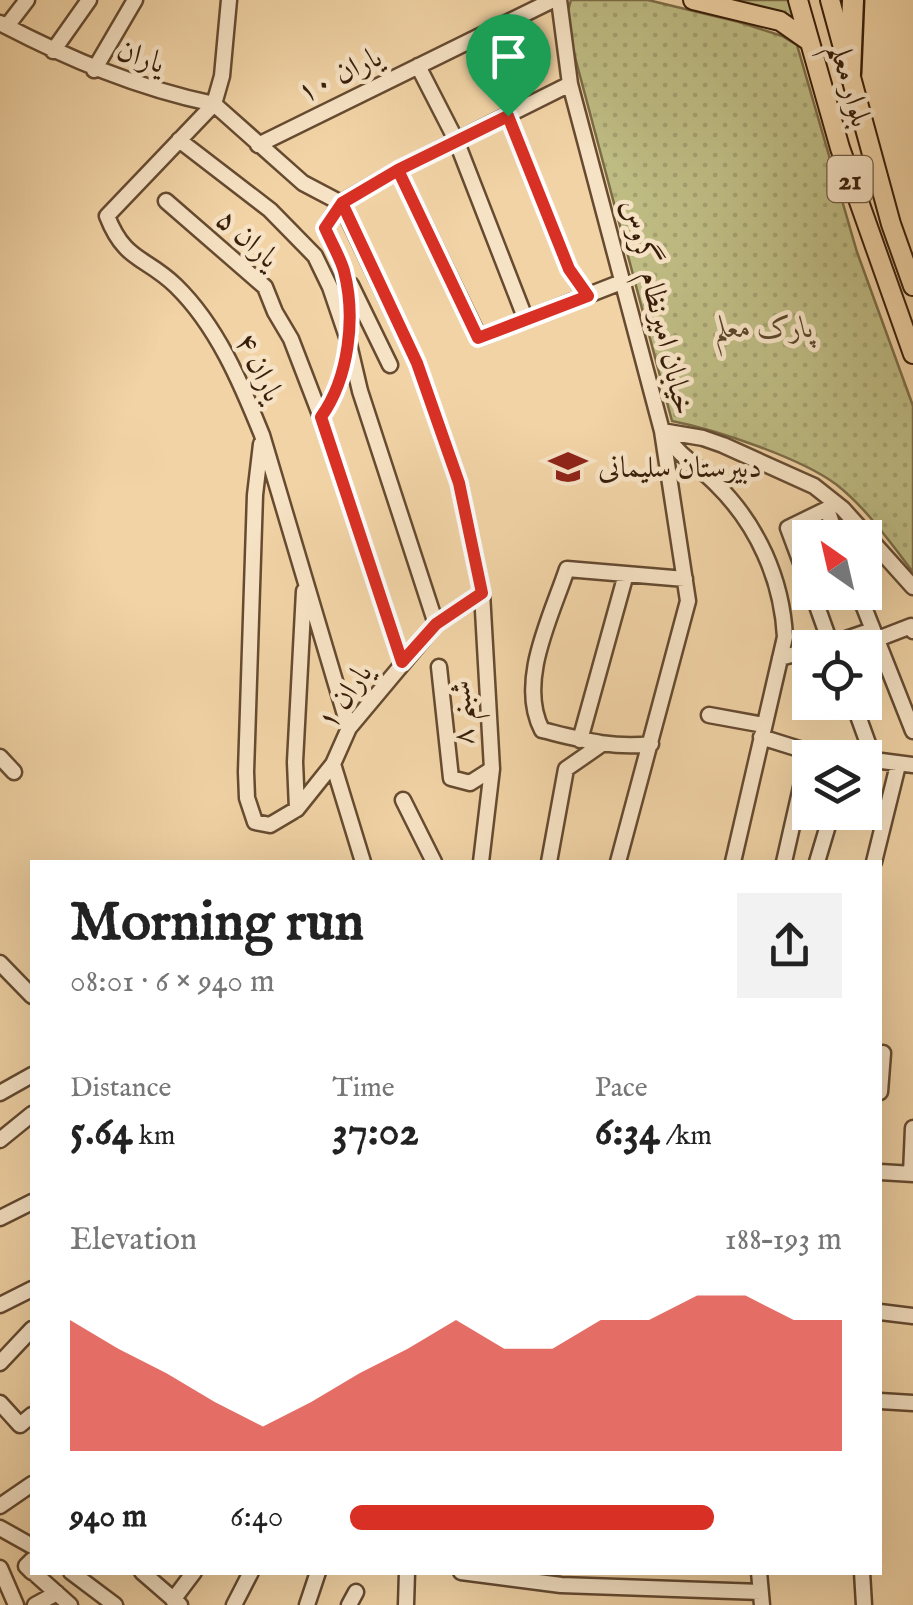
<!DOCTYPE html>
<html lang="en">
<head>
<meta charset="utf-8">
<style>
  :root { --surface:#fff; --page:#f2f2f2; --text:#222; --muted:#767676; --accent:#d93025 }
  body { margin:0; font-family:"IM FELL English",Amiri,serif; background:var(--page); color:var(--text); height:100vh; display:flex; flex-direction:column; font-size:38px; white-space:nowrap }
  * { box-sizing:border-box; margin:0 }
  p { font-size:32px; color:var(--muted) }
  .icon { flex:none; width:55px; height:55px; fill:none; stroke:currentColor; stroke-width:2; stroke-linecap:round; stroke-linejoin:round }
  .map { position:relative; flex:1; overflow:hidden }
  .drawer { position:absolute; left:30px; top:860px; width:852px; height:715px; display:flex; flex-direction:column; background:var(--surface); border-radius:0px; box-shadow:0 10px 40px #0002 }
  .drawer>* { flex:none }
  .needle { width:65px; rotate:326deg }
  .fabs { position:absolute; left:792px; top:520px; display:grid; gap:20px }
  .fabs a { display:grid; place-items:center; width:90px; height:90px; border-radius:0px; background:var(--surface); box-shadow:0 10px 40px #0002; font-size:50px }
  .pin { position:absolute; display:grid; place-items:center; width:85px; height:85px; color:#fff; margin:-102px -42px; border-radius:50% 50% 50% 0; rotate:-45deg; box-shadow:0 0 10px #0007 }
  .pin .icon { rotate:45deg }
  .round { display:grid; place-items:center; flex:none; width:105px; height:105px; border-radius:0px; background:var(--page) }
  .headline { display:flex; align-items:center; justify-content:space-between; height:170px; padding:0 40px }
  h1 { font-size:55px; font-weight:800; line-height:75px }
  .figures { display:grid; grid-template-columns:repeat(3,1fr); gap:15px; height:170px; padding:10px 40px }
  .figures div { display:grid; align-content:center }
  .figures b { font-size:42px; font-weight:800 }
  .figures small { font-size:28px; font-weight:400 }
  .figures p { font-size:28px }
  .chart { height:280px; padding:20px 40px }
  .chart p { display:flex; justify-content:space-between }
  .chart svg { width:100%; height:180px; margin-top:10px; fill:var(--accent); opacity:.7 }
  ul { padding:0 40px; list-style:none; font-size:32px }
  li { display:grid; grid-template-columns:160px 120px 1fr; align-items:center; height:75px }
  li i { height:25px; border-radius:12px; background:var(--accent) }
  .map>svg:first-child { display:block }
  .grass { fill:url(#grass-tufts); stroke:#7b6c46; stroke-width:2.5 }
  .park { fill:url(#park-dots); stroke:#7b6c46; stroke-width:2.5 }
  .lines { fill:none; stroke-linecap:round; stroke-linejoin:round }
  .minor-casing { stroke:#664b31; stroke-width:19 }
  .major-casing { stroke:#381e0a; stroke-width:22 }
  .highway-casing { stroke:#381e0a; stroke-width:25 }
  .minor { stroke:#f6e2c4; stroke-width:14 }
  .major { stroke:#f1d3a5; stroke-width:18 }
  .highway { stroke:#f1d3a5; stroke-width:20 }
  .route-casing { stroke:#fff; stroke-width:20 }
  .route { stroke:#d93025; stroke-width:12 }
  .labels { text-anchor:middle; stroke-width:9; stroke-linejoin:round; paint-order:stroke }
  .shield { fill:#f6e2c4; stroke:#715942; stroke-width:2.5 }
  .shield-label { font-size:28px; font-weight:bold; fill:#381e0a }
  .street-label { font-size:30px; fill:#381e0a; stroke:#f6e2c4 }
  .park-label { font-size:30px; font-style:italic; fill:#5a4528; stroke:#f6e2c4 }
  .poi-label { font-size:30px; fill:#381e0a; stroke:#f6e2c4; text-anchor:start }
</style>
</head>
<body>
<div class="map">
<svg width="913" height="1605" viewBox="0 0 913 1605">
  <defs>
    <pattern id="grass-tufts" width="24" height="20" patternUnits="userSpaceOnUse" patternTransform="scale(2.5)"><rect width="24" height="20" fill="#bebb83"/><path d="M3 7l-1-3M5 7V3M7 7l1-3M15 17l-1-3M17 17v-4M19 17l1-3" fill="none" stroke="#a4a070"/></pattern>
    <pattern id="park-dots" width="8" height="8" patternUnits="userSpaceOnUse" patternTransform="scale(2.5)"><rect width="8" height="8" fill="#bebb83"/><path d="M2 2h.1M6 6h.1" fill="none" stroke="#a4a070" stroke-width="1.8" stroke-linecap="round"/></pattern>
  </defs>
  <rect width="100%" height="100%" fill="#f1d3a5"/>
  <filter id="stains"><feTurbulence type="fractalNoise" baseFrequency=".002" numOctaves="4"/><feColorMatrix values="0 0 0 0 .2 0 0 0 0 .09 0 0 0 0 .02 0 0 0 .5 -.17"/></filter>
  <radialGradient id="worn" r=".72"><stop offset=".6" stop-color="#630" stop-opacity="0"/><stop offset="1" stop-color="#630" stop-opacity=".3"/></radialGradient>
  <path class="grass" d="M734,0H789L794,17L791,19Z"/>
  <path class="park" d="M571,0H648L739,22L782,36L797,45L857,252L913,406V572C890,542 867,509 837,485C801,458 717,430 672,421L571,42L567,14Z"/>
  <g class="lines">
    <g class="minor-casing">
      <path id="minor" d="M229,0L222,76L214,104L303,183L341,203
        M559,0L570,84L662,431L688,601L618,862
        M0,23C69,59 137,88 214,104
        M7,26L27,0
        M53,51L89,0
        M418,66L456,140L526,320
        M94,70L135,0
        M214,104L107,216C125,262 145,256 176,286C217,326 241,383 262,435L349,728
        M508,116L569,269L587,296
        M179,140L270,210L315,256L330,287L348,340L360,391L436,624
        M258,145L553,0
        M398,170L479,338L624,281
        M166,201L265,287L275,312L291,339L321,417L402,662
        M341,203L417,363L459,483L482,593L492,769L481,862
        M351,285L390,365
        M321,417C349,379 356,317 344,272C340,257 331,242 325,228L341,203L398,170L570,84
        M662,431L703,438L723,445L814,486L843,509L913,587
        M666,436C682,459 698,465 716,484C757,524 782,579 785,637L733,862
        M261,444L255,495L246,772L247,798L255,822L270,825L297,809L333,764L349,728L436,624L482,593
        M810,587L788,528L827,509L837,538
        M812,592L832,648
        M858,592L913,731
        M875,640L911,626L913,631
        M820,648L872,630
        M780,658L810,650
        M439,667L451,778L470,783L492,769
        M853,702L874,760
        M709,715L764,725
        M761,737L809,752L843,758
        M580,740L626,574
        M651,744C613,749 579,739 542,730C517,682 551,617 567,569L685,579
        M0,757L14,772
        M866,759L913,765
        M333,764L363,862
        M403,800L434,862
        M297,809L295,762L304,591
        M549,862L566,769L602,744
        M784,862L809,752
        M817,862L832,812
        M874,862L898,765
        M0,963L32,996
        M880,1092L883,1053
        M0,1093L32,1075
        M0,1140L32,1114
        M880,1172L913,1174
        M911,1174L913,1128
        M0,1218L32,1202
        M0,1305L32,1289
        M880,1312L913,1316
        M0,1363L32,1329
        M880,1401L913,1403
        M0,1403L20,1425L32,1415
        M0,1506L32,1484
        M0,1528L32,1546
        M32,1560L26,1566L32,1572
        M0,1568L16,1605
        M33,1572L70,1605
        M71,1572L115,1605
        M142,1572L180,1605
        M461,1572L561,1585L761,1592
        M759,1572L762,1605
        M862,1572L864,1605
        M173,1600L194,1572
        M35,1605L57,1593
        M234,1605L251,1572
        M307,1605L318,1572
        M349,1605L356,1592
        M406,1605L407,1572"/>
    </g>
    <g class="major-casing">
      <path id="major" d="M693,0L780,21L810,42
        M798,0L840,148L913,354
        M830,0L891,224L913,286"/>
    </g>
    <g class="highway-casing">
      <path id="highway" d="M850,73L853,0"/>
    </g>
    <use href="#minor" class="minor"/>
    <use href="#major" class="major"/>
    <use href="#highway" class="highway"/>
  </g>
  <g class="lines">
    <g class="route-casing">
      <path id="route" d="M508,116L398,170L342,203L325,228C331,242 340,257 344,271C356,317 349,378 321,417L402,662L436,624L482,593L459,483L417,363L342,203L398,170L478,338L588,296L569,269L508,116"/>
    </g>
    <use href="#route" class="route"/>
  </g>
  <defs>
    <g id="school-bare" transform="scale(3)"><path d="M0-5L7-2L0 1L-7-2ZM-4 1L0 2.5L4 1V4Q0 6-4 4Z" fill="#8f2418" stroke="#f6e2c4" stroke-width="2.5" paint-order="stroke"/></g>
  </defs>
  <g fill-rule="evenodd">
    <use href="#school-bare" x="568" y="467"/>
  </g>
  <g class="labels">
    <rect class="shield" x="827.5" y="156" width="45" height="46" rx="8"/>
    <g class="shield-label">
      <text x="850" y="189">21</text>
    </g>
    <g class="street-label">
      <text transform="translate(141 56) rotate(19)" y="10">یاران</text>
      <text transform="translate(339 74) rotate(-26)" y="10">یاران ۱۰</text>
      <text transform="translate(851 85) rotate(74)" y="10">بلوار معلم</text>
      <text transform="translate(248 238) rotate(42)" y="10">یاران ۵</text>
      <text transform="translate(659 307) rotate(76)" y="10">خیابان امیرنظام گروس</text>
      <text transform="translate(260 367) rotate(64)" y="10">یاران ۴</text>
      <text transform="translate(344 696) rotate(-55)" y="10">یاران ۱</text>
      <text transform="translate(461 713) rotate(-93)" y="10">شبنم ۸</text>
    </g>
    <g class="park-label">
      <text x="764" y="337">پارک معلم</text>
    </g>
    <g class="poi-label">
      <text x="598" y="477">دبیرستان سلیمانی</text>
    </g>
  </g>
  <rect width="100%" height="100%" filter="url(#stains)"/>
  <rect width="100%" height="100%" fill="url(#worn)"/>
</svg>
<div class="fabs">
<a><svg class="needle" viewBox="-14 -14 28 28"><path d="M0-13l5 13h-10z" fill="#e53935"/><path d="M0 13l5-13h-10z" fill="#767676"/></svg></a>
<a><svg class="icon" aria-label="locate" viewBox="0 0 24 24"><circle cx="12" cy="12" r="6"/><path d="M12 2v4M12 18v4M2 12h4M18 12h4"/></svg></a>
<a><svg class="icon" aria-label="layers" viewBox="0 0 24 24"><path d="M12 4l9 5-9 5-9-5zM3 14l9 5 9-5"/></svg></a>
</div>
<div class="pin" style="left:508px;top:116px;background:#1e9e55"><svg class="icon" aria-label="arrive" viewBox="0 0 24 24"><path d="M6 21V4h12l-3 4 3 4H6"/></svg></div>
<section class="drawer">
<div class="headline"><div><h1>Morning run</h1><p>08:01 · 6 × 940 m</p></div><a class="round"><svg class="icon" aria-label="share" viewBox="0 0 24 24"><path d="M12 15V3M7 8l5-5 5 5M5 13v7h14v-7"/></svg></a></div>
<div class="figures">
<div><p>Distance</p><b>5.64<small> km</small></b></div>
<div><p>Time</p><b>37:02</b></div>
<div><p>Pace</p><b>6:34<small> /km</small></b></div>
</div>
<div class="chart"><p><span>Elevation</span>188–193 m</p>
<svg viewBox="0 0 160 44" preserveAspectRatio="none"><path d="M0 44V12L10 19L20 25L30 32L40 38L50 32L60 25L70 19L80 12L90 19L100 19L110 12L120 12L130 6L140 6L150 12L160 12V44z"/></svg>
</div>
<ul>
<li><b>940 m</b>6:40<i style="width:74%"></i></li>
</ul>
</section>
</div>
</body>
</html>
